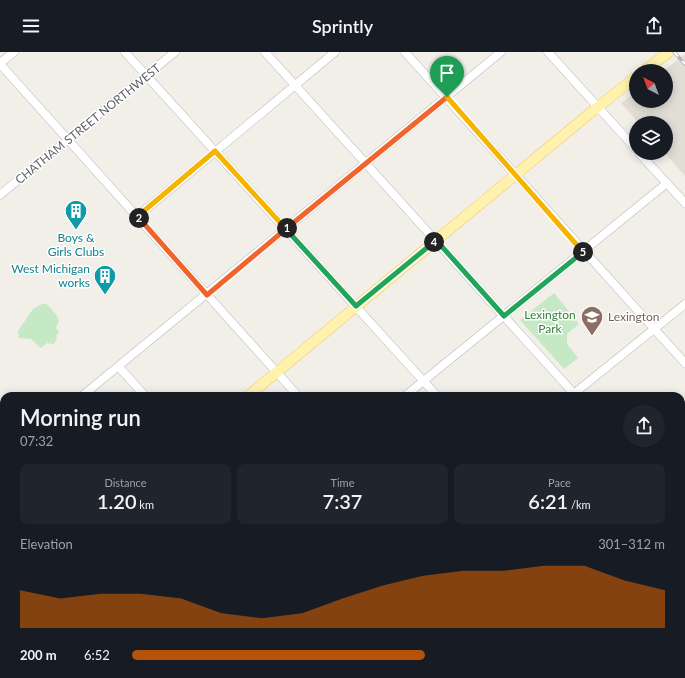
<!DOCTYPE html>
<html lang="en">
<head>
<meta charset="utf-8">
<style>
  :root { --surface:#171b24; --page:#20242c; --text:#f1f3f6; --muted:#9ea1a6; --accent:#b45309 }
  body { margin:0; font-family:Lato,sans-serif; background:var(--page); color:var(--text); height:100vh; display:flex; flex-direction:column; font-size:15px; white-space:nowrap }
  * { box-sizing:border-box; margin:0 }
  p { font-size:13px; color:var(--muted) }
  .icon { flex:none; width:22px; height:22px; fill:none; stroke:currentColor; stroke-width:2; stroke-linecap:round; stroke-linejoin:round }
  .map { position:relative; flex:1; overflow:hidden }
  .panel { position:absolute; left:0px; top:340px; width:685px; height:286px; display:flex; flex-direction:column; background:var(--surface); border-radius:12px 12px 0 0; box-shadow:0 2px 10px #0003 }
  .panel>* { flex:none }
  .needle { width:26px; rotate:319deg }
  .buttons { position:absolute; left:629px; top:12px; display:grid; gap:8px }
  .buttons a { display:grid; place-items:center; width:44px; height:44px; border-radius:50%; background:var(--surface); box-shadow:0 2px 10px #0003; font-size:20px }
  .pin { position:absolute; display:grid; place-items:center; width:34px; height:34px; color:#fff; margin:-41px -17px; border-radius:50% 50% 50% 0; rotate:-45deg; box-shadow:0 0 4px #0007 }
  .pin .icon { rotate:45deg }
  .km { position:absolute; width:20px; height:20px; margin:-10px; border-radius:50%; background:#222; color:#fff; font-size:11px; line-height:20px; text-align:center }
  .round { display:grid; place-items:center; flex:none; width:42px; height:42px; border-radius:21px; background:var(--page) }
  .summary { display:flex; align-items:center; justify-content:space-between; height:68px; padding:0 20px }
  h1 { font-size:22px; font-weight:600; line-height:30px }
  .figures { display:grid; grid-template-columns:repeat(3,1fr); gap:6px; height:68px; padding:4px 20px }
  .figures div { display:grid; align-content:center; border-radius:8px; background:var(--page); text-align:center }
  .figures b { font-size:20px; font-weight:600 }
  .figures small { font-size:11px; font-weight:400 }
  .figures p { font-size:11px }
  .chart { height:112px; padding:8px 20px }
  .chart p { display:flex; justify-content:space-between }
  .chart svg { width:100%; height:72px; margin-top:4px; fill:var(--accent); opacity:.7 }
  ul { padding:0 20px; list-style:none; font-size:13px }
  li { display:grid; grid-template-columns:64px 48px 1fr; align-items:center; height:30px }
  li i { height:10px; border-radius:5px; background:var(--accent) }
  header { display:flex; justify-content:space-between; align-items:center; height:52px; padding:0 20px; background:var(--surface); font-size:18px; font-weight:600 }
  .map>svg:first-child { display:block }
  .education { fill:#e1ded6 }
  .green { fill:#c5e8c5 }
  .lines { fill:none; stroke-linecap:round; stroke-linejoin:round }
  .minor-casing { stroke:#b5b8bc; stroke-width:9 }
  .major-casing { stroke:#f2c960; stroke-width:11 }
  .minor { stroke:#fff; stroke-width:8 }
  .major { stroke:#fff2af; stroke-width:10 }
  .rail-casing { stroke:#b6b7b8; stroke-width:3.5 }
  .rail { stroke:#fff; stroke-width:2; stroke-dasharray:6; stroke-linecap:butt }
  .split-1-casing { stroke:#fff; stroke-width:8 }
  .split-2-casing { stroke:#fff; stroke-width:8 }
  .split-3-casing { stroke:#fff; stroke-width:8 }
  .split-4-casing { stroke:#fff; stroke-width:8 }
  .split-5-casing { stroke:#fff; stroke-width:8 }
  .split-6-casing { stroke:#fff; stroke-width:8 }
  .split-1 { stroke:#f0652b; stroke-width:5 }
  .split-2 { stroke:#f0652b; stroke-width:5 }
  .split-3 { stroke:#f5b400; stroke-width:5 }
  .split-4 { stroke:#22a559; stroke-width:5 }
  .split-5 { stroke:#22a559; stroke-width:5 }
  .split-6 { stroke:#f5b400; stroke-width:5 }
  .labels { text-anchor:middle; stroke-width:3; stroke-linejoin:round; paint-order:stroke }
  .street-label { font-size:12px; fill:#5f6368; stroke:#fff }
  .culture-label { font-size:12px; fill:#0d838f; stroke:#fff }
  .park-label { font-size:12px; fill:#348238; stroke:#fff }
  .education-label { font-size:12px; fill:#785e54; stroke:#fff; text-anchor:start }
</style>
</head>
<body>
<header><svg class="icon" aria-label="menu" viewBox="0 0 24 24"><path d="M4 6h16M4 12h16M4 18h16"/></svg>Sprintly<svg class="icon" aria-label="share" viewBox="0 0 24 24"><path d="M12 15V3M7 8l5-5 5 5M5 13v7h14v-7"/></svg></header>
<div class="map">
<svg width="685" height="626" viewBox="0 0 685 626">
  <rect width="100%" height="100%" fill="#f1efe8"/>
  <path class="education" d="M685,2V124L665,101L666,71H639L621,51L636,40V49H666V19H663Z"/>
  <path class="green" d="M554,241L579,272L567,282V292L578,306L564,317L520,268Z
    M42,252H47L57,264L59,269L56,276L59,280L56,284L57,287L54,292L47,291L41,296L31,287L19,286L18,279L33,257Z"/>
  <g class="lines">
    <g class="minor-casing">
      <path id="minor" d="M125,0L437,344
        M265,0L576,344
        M405,0L685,311
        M548,0L636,97
        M0,11L14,0
        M0,12L298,344
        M639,101L685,151
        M0,143L175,0
        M138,164L335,0
        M119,315L145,344
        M82,344L501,0
        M405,344L667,131
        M571,344L685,252
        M0,410L4,407
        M681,462L685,466
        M681,616L685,620
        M269,622L272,626
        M549,622L553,626
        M57,626L62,622
        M223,626L228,622"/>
    </g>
    <g class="major-casing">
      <path id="major" d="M644,19L669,0
        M248,344L589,62L636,25
        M681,391L685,387
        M0,546L4,543
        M389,626L394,622"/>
    </g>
    <use href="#minor" class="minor"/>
    <use href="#major" class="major"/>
    <g class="rail-casing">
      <path id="rail" d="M674,0L685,12"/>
    </g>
    <use href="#rail" class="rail"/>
  </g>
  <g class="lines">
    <g class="split-1-casing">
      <path id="split-1" d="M287,176L447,45"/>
    </g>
    <g class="split-2-casing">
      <path id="split-2" d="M139,166L207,243L287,176"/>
    </g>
    <g class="split-3-casing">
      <path id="split-3" d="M139,166L138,164L215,99L285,176"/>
    </g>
    <g class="split-4-casing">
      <path id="split-4" d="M285,176L356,254L434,190"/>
    </g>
    <g class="split-5-casing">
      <path id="split-5" d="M434,190L436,188L504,264L583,200"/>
    </g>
    <g class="split-6-casing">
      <path id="split-6" d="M447,45L583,200"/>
    </g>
    <use href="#split-1" class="split-1"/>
    <use href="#split-2" class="split-2"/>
    <use href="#split-3" class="split-3"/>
    <use href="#split-4" class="split-4"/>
    <use href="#split-5" class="split-5"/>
    <use href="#split-6" class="split-6"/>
  </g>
  <defs>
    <g id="building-pin" transform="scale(1.15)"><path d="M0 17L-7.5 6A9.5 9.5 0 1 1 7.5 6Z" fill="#0f9aa8" stroke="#fff"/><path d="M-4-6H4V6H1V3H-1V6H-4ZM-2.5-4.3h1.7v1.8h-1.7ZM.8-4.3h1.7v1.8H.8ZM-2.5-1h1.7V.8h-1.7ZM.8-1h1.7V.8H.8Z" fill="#fff"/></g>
    <g id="school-pin" transform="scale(1.15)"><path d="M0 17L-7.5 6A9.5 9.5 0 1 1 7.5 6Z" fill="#8d6e63" stroke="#fff"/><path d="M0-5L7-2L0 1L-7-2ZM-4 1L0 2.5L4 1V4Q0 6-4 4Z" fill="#fff"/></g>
  </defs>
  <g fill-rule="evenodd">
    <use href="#building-pin" x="76" y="159"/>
    <use href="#building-pin" x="105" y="224"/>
    <use href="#school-pin" x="592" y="265"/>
  </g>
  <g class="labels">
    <g class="street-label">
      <text transform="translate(88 72) rotate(-39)" y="4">CHATHAM STREET NORTHWEST</text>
    </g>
    <g class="culture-label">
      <text x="76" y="190">Boys &amp;<tspan x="76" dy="14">Girls Clubs</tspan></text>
      <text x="90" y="221" text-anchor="end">West Michigan<tspan x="90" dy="14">works</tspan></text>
    </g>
    <g class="park-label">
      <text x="550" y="267">Lexington<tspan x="550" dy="14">Park</tspan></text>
    </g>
    <g class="education-label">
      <text x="608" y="269">Lexington</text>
    </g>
  </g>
</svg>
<div class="buttons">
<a><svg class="needle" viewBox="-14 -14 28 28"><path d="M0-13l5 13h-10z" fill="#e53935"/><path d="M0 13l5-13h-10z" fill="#9ea1a6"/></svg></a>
<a><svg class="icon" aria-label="layers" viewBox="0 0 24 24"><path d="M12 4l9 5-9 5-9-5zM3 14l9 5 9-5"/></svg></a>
</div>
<div class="pin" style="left:447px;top:45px;background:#1e9e55"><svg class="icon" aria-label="arrive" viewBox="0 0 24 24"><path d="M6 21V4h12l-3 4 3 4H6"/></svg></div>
<b class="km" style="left:287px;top:176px">1</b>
<b class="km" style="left:139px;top:166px">2</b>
<b class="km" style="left:434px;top:190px">4</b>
<b class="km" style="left:583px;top:200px">5</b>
<section class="panel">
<div class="summary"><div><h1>Morning run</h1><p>07:32</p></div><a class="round"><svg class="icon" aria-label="share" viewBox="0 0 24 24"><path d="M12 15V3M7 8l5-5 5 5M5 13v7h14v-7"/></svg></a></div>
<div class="figures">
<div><p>Distance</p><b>1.20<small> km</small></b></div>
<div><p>Time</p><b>7:37</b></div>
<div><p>Pace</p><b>6:21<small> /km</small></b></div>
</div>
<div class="chart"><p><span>Elevation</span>301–312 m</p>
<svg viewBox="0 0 160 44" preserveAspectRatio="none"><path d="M0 44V21L10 26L20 23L30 23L40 26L50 35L60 38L70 35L80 26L90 18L100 12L110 9L120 9L130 6L140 6L150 15L160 21V44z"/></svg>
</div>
<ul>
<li><b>200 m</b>6:52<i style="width:55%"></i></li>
</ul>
</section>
</div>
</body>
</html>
